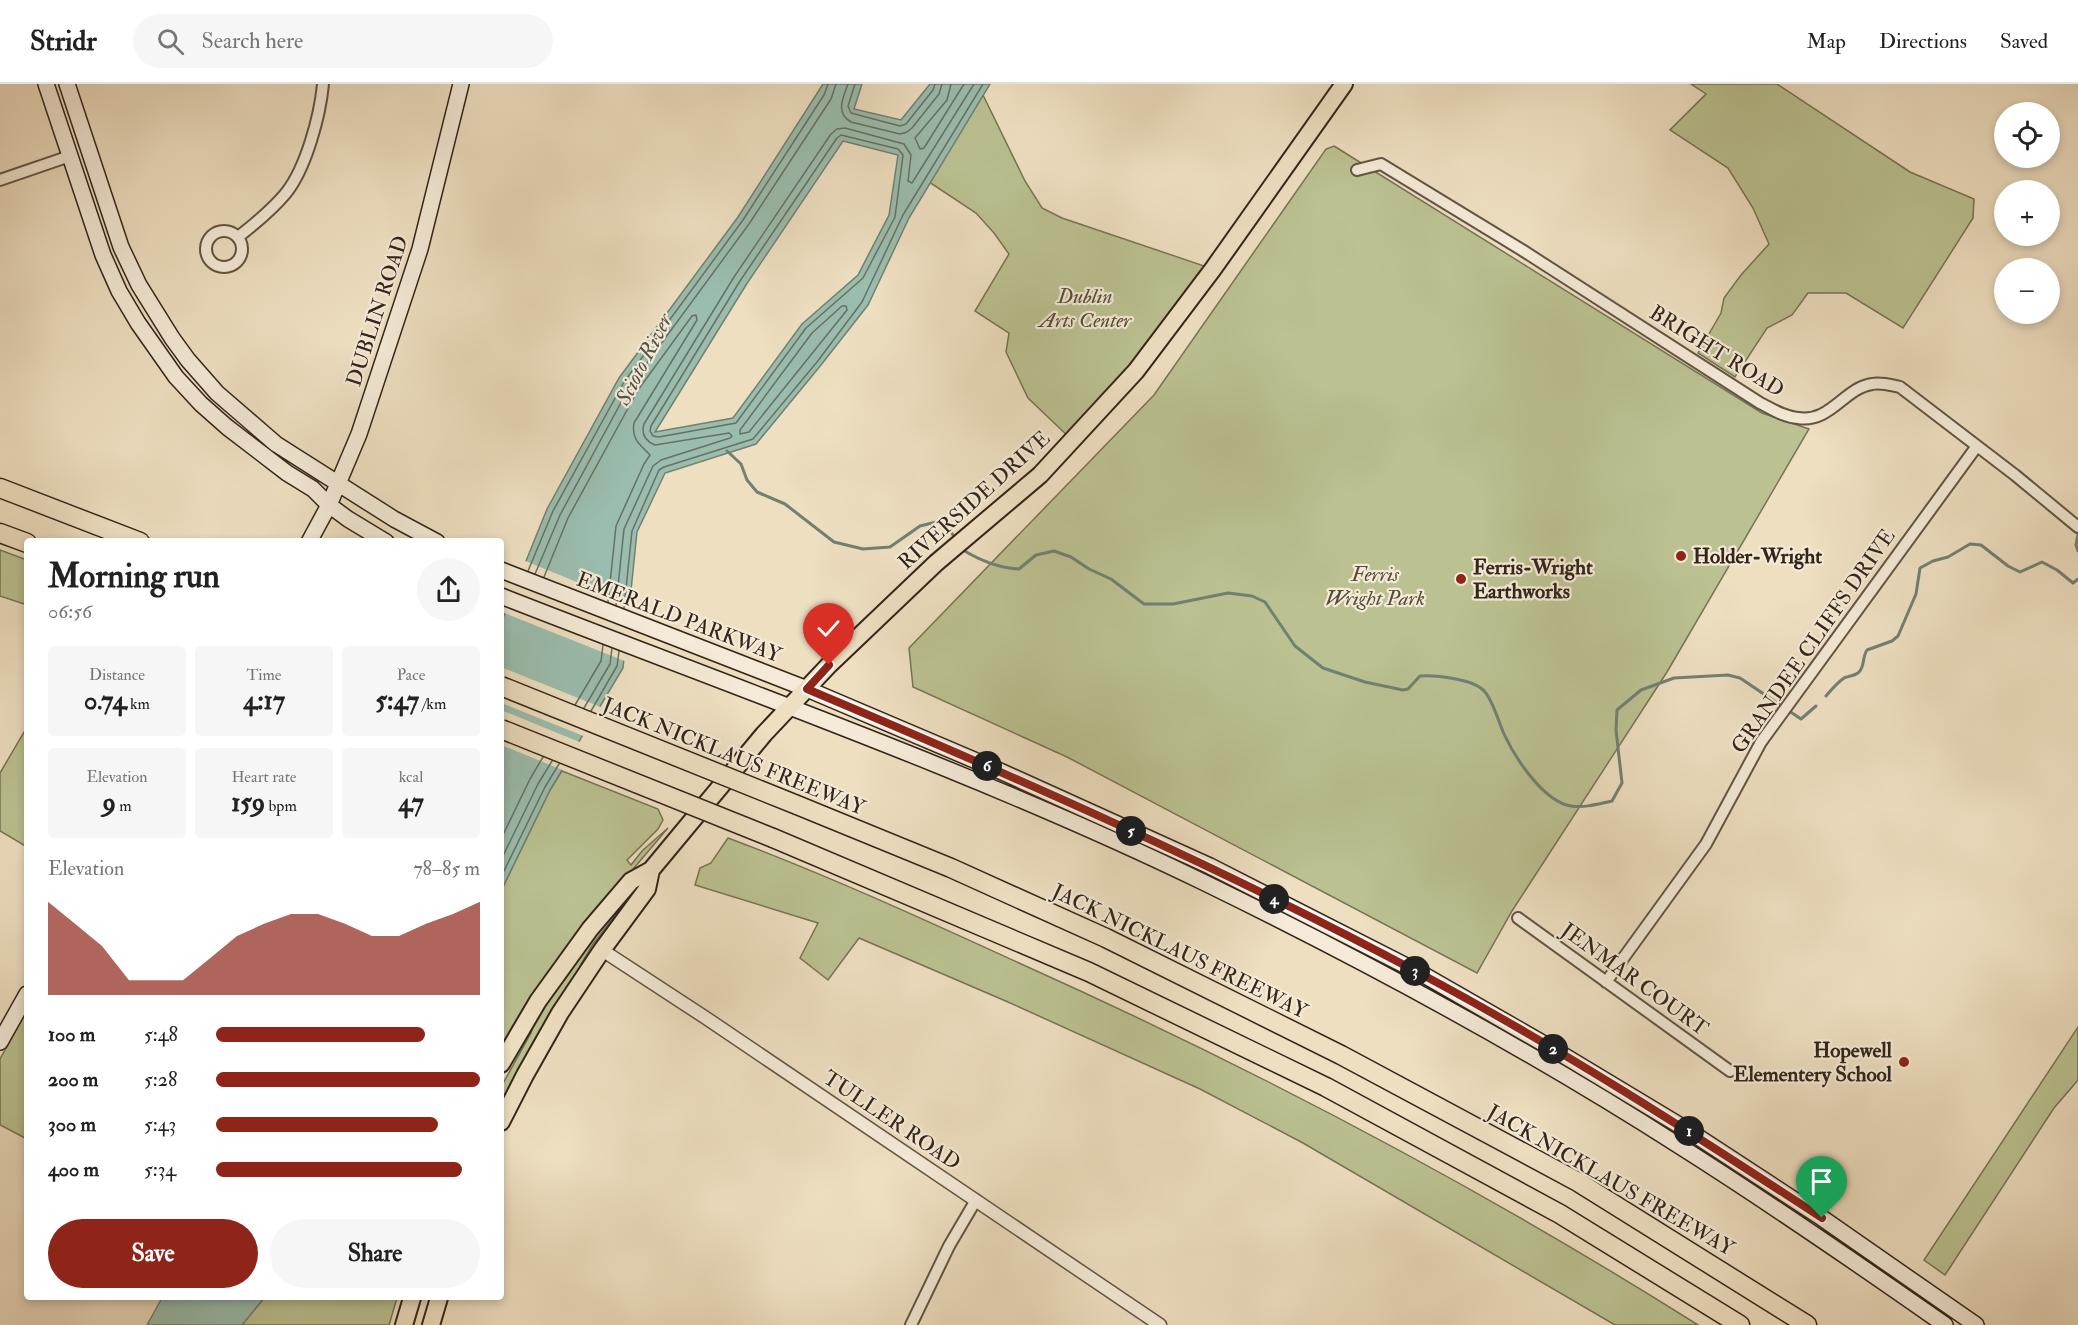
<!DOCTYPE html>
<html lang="en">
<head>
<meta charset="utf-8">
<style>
  :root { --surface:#fff; --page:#f6f6f6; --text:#222; --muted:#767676; --line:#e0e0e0; --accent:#8f2418 }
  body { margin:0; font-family:"IM FELL Double Pica",serif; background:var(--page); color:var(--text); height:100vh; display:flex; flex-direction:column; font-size:22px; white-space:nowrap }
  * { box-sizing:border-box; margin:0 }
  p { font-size:20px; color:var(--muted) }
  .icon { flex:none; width:33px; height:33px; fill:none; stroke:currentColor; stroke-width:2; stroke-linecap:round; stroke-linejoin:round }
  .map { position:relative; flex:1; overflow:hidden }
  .drawer { position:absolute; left:24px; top:454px; width:480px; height:762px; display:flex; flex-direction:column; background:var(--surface); border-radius:6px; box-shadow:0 3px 9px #0003 }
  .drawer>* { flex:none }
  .buttons { position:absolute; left:1994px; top:18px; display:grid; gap:12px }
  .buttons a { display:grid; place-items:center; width:66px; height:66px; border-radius:50%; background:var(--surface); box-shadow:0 3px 9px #0003; font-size:30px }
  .pin { position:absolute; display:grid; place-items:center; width:51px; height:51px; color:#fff; margin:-62px -26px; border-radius:50% 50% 50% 0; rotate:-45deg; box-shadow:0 0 6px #0007 }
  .pin .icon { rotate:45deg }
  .km { position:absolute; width:30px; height:30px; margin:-15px; border-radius:50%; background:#222; color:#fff; font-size:16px; line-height:30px; text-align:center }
  .round { display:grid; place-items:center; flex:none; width:63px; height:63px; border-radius:32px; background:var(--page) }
  .headline { display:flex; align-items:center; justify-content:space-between; height:102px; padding:0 24px }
  h1 { font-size:33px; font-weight:800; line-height:45px }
  .figures { display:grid; grid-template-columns:repeat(3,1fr); gap:9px; height:102px; padding:6px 24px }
  .figures div { display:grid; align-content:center; border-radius:6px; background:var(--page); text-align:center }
  .figures b { font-size:26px; font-weight:800 }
  .figures small { font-size:16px; font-weight:400 }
  .figures p { font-size:16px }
  .chart { height:168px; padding:12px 24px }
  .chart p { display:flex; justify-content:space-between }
  .chart svg { width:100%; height:108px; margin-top:6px; fill:var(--accent); opacity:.7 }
  .action { display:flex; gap:12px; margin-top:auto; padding:12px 24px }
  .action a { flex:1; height:69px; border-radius:36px; background:var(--accent); color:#fff; font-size:24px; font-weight:800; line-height:69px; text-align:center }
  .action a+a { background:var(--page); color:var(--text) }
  ul { padding:0 24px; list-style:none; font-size:20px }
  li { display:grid; grid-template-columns:96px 72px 1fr; align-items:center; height:45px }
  li i { height:15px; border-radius:8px; background:var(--accent) }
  header { display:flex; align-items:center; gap:36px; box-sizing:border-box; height:84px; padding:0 30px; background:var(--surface); border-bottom:2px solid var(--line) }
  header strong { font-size:28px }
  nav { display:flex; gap:33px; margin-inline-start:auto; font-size:21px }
  .search { width:420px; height:54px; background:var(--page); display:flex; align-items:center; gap:15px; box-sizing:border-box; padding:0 21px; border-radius:33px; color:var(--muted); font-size:22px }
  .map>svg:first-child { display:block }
  .green { fill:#bbc191; stroke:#777356; stroke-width:1.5 }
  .water { fill:#9abdae; stroke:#718073; stroke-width:1.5; fill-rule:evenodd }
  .pier { fill:#eedfc1 }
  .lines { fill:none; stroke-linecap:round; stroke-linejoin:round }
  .shore { stroke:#667164; stroke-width:1.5 }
  .stream { stroke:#718073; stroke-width:3 }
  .minor-casing { stroke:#625444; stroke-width:14 }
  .tertiary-casing { stroke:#625444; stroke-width:15 }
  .secondary-casing { stroke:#33251a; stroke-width:18 }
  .primary-casing { stroke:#33251a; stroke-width:20 }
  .motorway-casing { stroke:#33251a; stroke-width:21 }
  .minor { stroke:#f4ead7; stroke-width:10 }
  .tertiary { stroke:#f4ead7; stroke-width:12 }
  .secondary { stroke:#f4ead7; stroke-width:15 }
  .primary { stroke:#eedfc1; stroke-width:16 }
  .motorway { stroke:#eedfc1; stroke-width:18 }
  .motorway-bridge-casing { stroke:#33251a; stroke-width:21; stroke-linecap:butt }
  .motorway-bridge { stroke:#eedfc1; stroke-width:18 }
  .route-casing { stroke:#fff; stroke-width:12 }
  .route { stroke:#8f2418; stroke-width:8 }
  .poi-dot { fill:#8f2418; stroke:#f4ead7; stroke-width:2 }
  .labels { text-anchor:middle; stroke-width:4.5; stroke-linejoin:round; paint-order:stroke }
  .park-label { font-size:21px; font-style:italic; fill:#554c38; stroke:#f4ead7 }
  .street-label { font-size:21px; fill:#33251a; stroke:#f4ead7 }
  .poi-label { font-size:21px; font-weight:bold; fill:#33251a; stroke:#f4ead7; text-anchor:start }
  .water-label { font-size:22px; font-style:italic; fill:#525346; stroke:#f4ead7 }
</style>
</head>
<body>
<header>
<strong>Stridr</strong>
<div class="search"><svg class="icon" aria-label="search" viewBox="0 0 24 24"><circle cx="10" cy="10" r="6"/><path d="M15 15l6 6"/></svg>Search here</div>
<nav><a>Map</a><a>Directions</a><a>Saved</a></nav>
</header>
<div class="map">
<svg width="2078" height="1241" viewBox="0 0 2078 1241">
  <rect width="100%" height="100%" fill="#eedfc1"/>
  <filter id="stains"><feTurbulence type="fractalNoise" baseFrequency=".00333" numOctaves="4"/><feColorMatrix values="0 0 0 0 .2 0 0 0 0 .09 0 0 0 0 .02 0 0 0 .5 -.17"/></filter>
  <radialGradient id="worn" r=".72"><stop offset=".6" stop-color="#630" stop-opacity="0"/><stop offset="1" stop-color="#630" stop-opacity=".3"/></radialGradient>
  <path class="green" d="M1691,0H1777L1910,88L1974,115L1973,134L1903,244L1846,209H1808L1792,231L1767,244L1735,293L1698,269L1721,229L1724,214L1741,191L1769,160L1753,124L1728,84L1670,46L1706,10Z
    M983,11L1025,97L1042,124L1062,134L1213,185L1072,356L1028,314L1006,268L1009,249L975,227L1009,170L994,149L976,129L929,98Z
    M1334,62L1762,329L1809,345L1667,588L1512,827L1477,889L1067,673L913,603L909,564L1154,311L1326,65Z
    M0,466L27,476V521L0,512Z
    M27,643V763L0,747V689Z
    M562,687L658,725L663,736L658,745L627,776L631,781L642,767L668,744L566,864L534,910L501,967V807L550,706Z
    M728,754C827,791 923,835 1019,879C1253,984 1481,1104 1698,1241H1615L1303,1059L1200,1005L1008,918L859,854L828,896L800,874L818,839L695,801L700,784L711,779Z
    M622,817L625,819L593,860L581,880L576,894L501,1026V1003L531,949L537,930L550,908Z
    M27,926V1055L0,1041V975Z
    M2078,943V996L2054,1024L1945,1191L1924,1176Z
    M264,1214H397L389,1241H242Z"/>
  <path class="water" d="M823,0H862L854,25L901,36L930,0H990L909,134L868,221L821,281L756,360L665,389L637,448L623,584L550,706L501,807V539L547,425L619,294L738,133ZM843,57L898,71L889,131L858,191L802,240L733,334L655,348L746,201Z
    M162,1214H264L242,1241H147Z"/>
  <path class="pier" d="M523,476L633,521L627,578L502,528Z
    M501,583L603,624L586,653L501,619Z
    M501,626L582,659L565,687L501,661Z"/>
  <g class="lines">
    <path class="shore" d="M848,0C843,14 835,29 851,38L900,50L907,48L912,44L939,10L942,0
      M855,0L848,22L851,29L900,42L906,40L933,6L935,0
      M951,0L947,16L915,54L920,65L924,64L964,0
      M841,51L898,65L903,71L895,133L863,194L806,244L736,339L659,353L653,352L650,347L651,342L740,197L837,54Z
      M842,222H846L847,226L749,348L740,350V346L812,249Z
      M528,487L553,427L624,298L743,136L824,11L828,0
      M535,490L560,431L630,302L749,140L831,15L836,0
      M544,493L568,434L638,306L692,232L696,231L697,236L634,339C631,356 641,361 650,371L644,380L616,442L608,518
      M616,521L624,445L653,382L661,376L730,354L732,352L729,349L655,361C645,357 641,350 644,340L734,193L831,50L837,45L845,44L904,60L911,71L908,97L912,99L974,0
      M624,524L632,447L659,386L664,383L753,355L817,278L862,218L903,131L983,0
      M575,621L601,577L603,561
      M584,624L610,580L612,564
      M591,627L617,582L619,567
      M501,755L530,695L543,673
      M501,776L538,700L552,677
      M501,793L545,703L559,680"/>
    <path class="stream" d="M727,367L741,380L747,396L757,408L785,420L834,458L863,465L890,463L920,442L936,438L947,442L955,454
      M2078,450L2076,461L2078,467
      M963,466C981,477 998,484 1019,485L1036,471L1054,467L1071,473L1089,485L1111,495L1144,520H1173L1228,509L1252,512L1265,518L1295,562L1323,584L1365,598L1403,606L1408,605L1420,592C1436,591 1475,595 1485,608C1493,617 1499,639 1504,650C1515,674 1544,718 1571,722C1585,724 1598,720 1612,717L1622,699L1616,646L1617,626L1641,606L1674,594L1728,591L1740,594L1801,635L1816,622
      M1826,612C1831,606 1837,599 1844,594C1849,592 1854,592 1858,589C1865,584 1862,573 1867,566L1892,557L1898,552L1916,510L1920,484L1933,477L1948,473L1970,460L1981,461L2008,482L2020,488L2042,478L2057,486L2073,499L2078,495"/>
    <g class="minor-casing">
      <path id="minor" d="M1357,86L1381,80L1522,166L1760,319C1772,325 1784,333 1798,334C1831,339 1844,304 1872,300C1882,298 1890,301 1900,303L2015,391L2078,443
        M0,96L70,72
        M206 165a18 18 0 1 1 36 0a18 18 0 1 1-36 0Z
        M238,153C256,139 272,126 286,109C306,84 320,32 323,0
        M1518,834L1730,987
        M1606,898L1706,760L1761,658L1977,362
        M911,1241L949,1162L976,1116"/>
    </g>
    <g class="tertiary-casing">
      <path id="tertiary" d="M602,866L706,934L1160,1241"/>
    </g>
    <g class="secondary-casing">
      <path id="secondary" d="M46,0L103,171L119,207L138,239L176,293L201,320L227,343L287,389L313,405L329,421L348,435L386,458
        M67,0L121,163L139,201L172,254L188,276L217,309L276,360L394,435L437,458
        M309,458L329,421L359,350L420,165L461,0
        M501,486L807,605L1000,687L1210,782L1424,891L1553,965L1689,1047L1822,1134L1976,1241
        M501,512C736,604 976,688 1203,798C1367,878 1528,965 1681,1063C1771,1120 1858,1180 1945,1241
        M0,958L27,910"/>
    </g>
    <g class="primary-casing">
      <path id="primary" d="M501,980L538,917L590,845L631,797L651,786L764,650L829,581L936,479L1040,391L1136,287L1213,185L1344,0
        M501,1038L525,991L560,929L602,866L647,805L651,786
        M404,1241L412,1214
        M431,1241L439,1214"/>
    </g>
    <g class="motorway-casing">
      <path id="motorway" d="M0,404L140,458
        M0,449L27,459
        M797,721L951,784L1106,854L1341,971L1578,1098L1807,1241
        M773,754L1089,888L1326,1003L1560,1130L1740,1241"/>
    </g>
    <use href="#minor" class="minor"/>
    <use href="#tertiary" class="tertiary"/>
    <use href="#secondary" class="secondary"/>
    <use href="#primary" class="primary"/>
    <use href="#motorway" class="motorway"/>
    <g class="motorway-bridge-casing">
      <path id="motorway-bridge" d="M501,602L797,721
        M501,645L773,754"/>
    </g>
    <use href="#motorway-bridge" class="motorway-bridge"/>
  </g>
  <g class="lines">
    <g class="route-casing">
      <path id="route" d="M829,581L807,605C1016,693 1223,784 1423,891C1560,964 1692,1049 1822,1134"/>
    </g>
    <use href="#route" class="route"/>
  </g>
  <g class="poi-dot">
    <circle cx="1681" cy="472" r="6"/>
    <circle cx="1461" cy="495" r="6"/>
    <circle cx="1904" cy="978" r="6"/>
  </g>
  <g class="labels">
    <g class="park-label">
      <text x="1085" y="219">Dublin<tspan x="1085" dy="24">Arts Center</tspan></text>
      <text x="1375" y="497">Ferris<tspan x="1375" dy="24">Wright Park</tspan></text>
    </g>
    <g class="street-label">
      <text transform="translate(377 227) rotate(-72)" y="7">DUBLIN ROAD</text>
      <text transform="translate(1717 267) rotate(32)" y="7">BRIGHT ROAD</text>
      <text transform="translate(974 416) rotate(-42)" y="7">RIVERSIDE DRIVE</text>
      <text transform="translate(679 533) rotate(21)" y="7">EMERALD PARKWAY</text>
      <text transform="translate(1813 557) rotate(-55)" y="7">GRANDEE CLIFFS DRIVE</text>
      <text transform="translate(734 672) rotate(22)" y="7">JACK NICKLAUS FREEWAY</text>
      <text transform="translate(1180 867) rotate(26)" y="7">JACK NICKLAUS FREEWAY</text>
      <text transform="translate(1635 895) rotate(36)" y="7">JENMAR COURT</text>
      <text transform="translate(892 1036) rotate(34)" y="7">TULLER ROAD</text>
      <text transform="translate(1611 1096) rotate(30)" y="7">JACK NICKLAUS FREEWAY</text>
    </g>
    <g class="poi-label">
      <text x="1693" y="479">Holder-Wright</text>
      <text x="1473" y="490">Ferris-Wright<tspan x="1473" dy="24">Earthworks</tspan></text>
      <text x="1892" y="973" text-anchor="end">Hopewell<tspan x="1892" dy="24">Elementery School</tspan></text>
    </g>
    <g class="water-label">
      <text transform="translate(643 275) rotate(-63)" y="8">Scioto River</text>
    </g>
  </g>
  <rect width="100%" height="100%" filter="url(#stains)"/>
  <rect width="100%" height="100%" fill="url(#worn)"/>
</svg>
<div class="buttons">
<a><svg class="icon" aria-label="locate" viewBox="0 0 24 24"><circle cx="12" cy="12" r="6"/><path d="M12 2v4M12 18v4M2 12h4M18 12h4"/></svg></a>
<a>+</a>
<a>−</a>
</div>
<div class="pin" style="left:1822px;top:1134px;background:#1e9e55"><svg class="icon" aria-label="arrive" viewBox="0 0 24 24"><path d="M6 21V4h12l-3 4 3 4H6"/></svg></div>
<div class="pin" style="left:829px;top:581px;background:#d93025"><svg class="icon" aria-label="check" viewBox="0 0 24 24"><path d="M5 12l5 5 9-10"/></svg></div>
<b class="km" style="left:1689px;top:1047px">1</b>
<b class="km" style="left:1553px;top:965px">2</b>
<b class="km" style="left:1415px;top:887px">3</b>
<b class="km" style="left:1274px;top:815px">4</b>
<b class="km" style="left:1131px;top:747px">5</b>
<b class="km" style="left:987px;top:682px">6</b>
<section class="drawer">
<div class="headline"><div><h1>Morning run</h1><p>06:56</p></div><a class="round"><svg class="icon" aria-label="share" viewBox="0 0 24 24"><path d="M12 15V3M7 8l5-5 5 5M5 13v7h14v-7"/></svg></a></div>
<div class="figures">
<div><p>Distance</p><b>0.74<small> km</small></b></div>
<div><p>Time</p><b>4:17</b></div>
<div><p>Pace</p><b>5:47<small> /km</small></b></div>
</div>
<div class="figures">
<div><p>Elevation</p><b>9<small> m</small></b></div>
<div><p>Heart rate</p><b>159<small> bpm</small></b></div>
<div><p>kcal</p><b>47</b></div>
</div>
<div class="chart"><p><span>Elevation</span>78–85 m</p>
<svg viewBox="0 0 160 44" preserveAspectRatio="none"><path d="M0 44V6L10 15L20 24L30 38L40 38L50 38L60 29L70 20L80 15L90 11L100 11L110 15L120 20L130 20L140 15L150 11L160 6V44z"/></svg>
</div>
<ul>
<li><b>100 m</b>5:48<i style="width:79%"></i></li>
<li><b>200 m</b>5:28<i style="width:100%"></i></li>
<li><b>300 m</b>5:43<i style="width:84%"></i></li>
<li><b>400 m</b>5:34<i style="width:93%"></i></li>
</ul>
<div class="action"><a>Save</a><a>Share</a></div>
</section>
</div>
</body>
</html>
